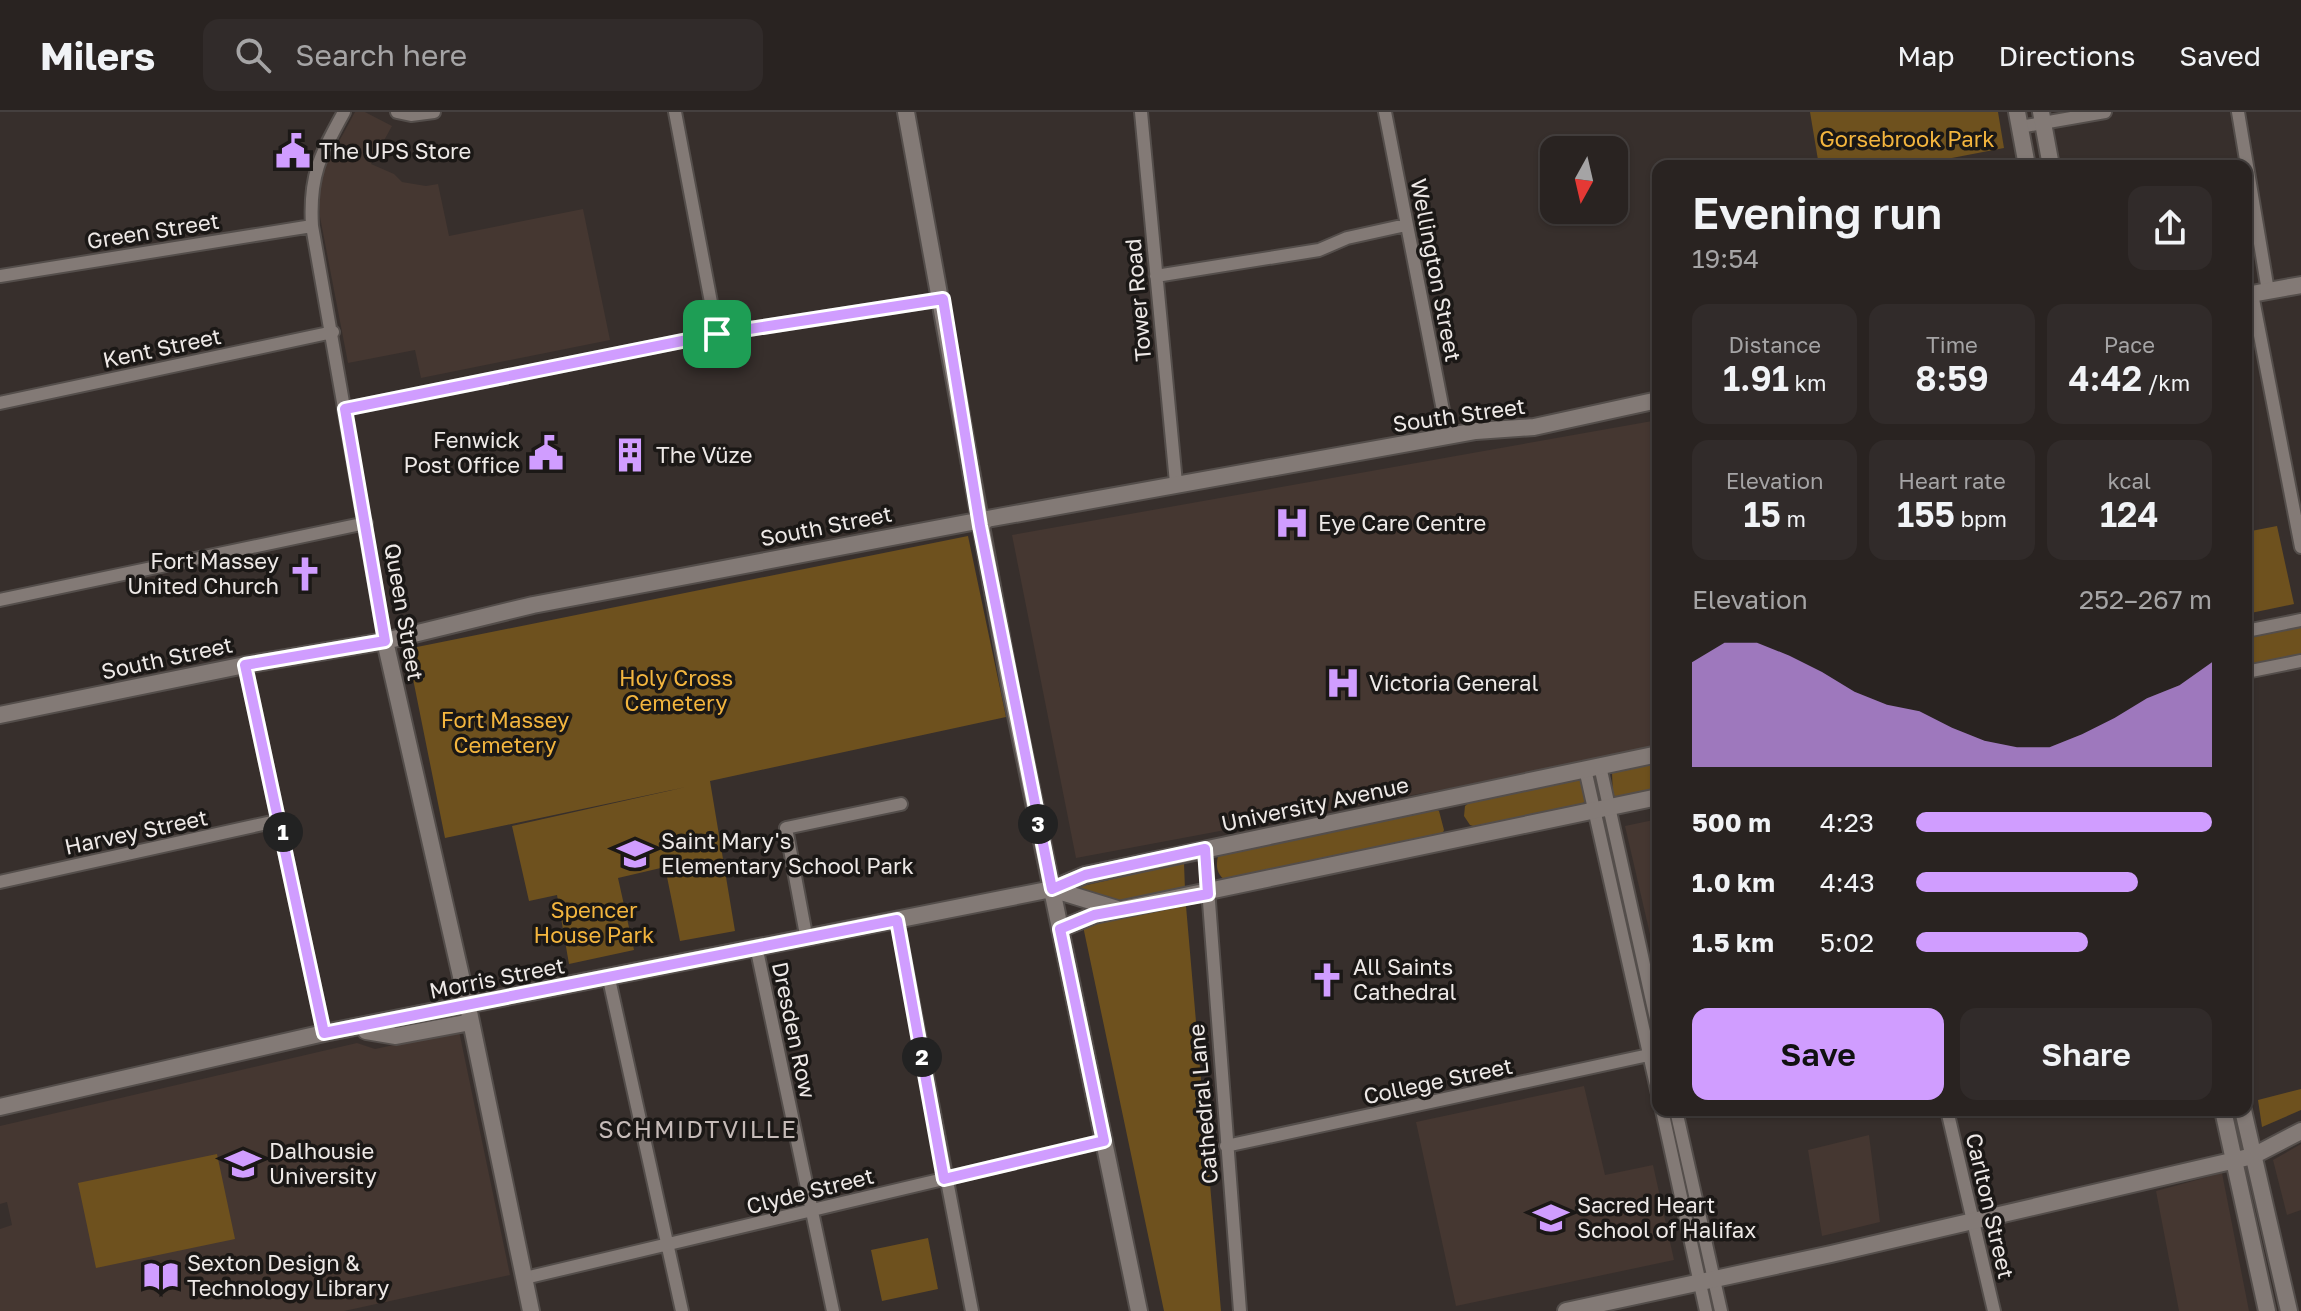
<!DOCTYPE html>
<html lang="en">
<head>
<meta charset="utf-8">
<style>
  :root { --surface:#292321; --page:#312b2a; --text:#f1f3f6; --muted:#a5a4a5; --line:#45403f; --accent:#d09dff }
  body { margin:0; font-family:"Golos Text",sans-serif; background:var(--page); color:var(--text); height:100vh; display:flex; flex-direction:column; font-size:30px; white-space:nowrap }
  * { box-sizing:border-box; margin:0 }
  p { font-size:26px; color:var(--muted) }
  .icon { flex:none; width:44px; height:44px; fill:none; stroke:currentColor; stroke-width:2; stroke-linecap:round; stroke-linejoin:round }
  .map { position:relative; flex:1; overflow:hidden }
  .side { position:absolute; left:1652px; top:48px; width:600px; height:956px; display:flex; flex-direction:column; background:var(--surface); border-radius:16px; box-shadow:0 2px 6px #0004,0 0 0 2px var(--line) }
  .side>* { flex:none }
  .needle { width:52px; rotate:188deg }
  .controls { position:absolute; left:1540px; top:24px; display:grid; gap:16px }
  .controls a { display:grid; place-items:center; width:88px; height:88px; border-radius:16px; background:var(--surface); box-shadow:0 2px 6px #0004,0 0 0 2px var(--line); font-size:40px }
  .pin { position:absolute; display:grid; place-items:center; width:68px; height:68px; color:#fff; margin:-34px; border-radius:16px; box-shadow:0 4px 12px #0006 }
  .km { position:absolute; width:40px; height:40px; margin:-20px; border-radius:50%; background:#222; color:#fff; font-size:22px; line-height:40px; text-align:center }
  .round { display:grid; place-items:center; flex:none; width:84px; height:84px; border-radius:16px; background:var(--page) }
  .headline { display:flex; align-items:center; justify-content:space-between; height:136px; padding:0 40px }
  h1 { font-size:44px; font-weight:600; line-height:60px }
  .metrics { display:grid; grid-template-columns:repeat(3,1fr); gap:12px; height:136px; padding:8px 40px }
  .metrics div { display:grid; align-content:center; border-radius:16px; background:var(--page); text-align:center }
  .metrics b { font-size:34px; font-weight:600 }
  .metrics small { font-size:22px; font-weight:400 }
  .metrics p { font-size:22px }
  .chart { height:224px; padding:16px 40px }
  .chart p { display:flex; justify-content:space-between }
  .chart svg { width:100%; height:144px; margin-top:8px; fill:var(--accent); opacity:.7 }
  .action { display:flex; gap:16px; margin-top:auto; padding:16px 40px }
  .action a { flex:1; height:92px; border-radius:16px; background:var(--accent); color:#111; font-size:32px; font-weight:600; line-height:92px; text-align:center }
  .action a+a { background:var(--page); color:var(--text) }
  ul { padding:0 40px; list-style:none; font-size:26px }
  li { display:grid; grid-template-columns:128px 96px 1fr; align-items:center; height:60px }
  li i { height:20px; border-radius:10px; background:var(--accent) }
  header { display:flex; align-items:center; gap:48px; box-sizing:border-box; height:112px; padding:0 40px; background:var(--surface); border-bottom:2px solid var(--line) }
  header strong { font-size:38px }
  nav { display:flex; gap:44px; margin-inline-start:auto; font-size:28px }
  .search { width:560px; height:72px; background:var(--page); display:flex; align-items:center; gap:20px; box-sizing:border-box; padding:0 28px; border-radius:16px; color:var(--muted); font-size:30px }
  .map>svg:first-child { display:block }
  .built { fill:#453731 }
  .green { fill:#6e511e }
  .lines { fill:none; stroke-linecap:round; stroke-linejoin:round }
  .street-casing { stroke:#544e4b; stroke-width:16 }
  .secondary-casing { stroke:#544e4b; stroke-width:20 }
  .street { stroke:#837a76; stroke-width:12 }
  .secondary { stroke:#837a76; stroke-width:16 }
  .route-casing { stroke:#fff; stroke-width:16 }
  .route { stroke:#d09dff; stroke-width:10 }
  .labels { text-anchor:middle; stroke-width:7; stroke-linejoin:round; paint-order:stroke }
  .park-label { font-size:22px; fill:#f3b53e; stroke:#1b1816 }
  .poi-label { font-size:22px; fill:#eee9e7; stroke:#1b1816; text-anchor:start }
  .street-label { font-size:22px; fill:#eee9e7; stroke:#1b1816 }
  .neighbourhood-label { font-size:24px; letter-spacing:2px; fill:#c6bbb8; stroke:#1b1816 }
</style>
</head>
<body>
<header>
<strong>Milers</strong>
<div class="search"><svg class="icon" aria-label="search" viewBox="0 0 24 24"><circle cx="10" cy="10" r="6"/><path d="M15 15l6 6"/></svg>Search here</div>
<nav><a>Map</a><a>Directions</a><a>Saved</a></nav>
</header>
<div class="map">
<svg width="2301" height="1199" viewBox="0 0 2301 1199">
  <rect width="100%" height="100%" fill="#372f2c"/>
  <path class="built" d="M355,0H365L392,14L371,52L394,62L402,70L426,74L438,72L449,124L583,97L610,228L421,266L415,238L348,251L320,105L318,68Z
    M1658,308V637L1076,746L1012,423Z
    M1658,707V857L1625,714Z
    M459,919L510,1163L344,1199H0V1117L12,1113L7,1090L0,1092V1014L357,931L375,937Z
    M1584,974L1605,1063L1653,1053L1674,1148L1456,1194L1416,1010Z
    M1869,1023L1880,1110L1822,1124L1808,1038Z
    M2301,1032V1098L2287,1103L2273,1048Z
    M2222,1061L2249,1199H2179L2156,1079Z"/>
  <path class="green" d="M1810,0H1998L2004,36L1910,54H1819Z
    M2277,414L2294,492L2246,502V420Z
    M968,424L1006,605L710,669L735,819L680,829L665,755L618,766L634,838L569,852L557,783L529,789L512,714L686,675L445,726L407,537Z
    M2301,514V542L2246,554V526Z
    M1658,650V678L1617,686L1613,683L1612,661Z
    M1576,667H1582L1588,687L1578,695L1479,716L1470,713L1464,704L1465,694L1473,688Z
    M1435,697L1439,699L1444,718L1441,725L1229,771C1218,764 1215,757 1218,744Z
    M1184,751L1185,778L1119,789L1078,775Z
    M1186,794L1221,1199H1164L1083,814Z
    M2301,977V998L2262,1015L2258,988Z
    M217,1042L235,1127L96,1156L78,1071Z
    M928,1126L938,1177L882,1189L871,1138Z"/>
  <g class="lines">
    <g class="street-casing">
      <path id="street" d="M344,0C320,43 309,64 312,114L385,529
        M397,0L411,3L434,0
        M675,0L717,222
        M1141,0L1176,371
        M1385,0L1448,324
        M2238,0L2268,179
        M2020,15L2105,0
        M0,164L312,114
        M1156,164L1319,138L1347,126L1406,113
        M2252,182L2301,435
        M0,291L333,220
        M345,297L717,222L943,187
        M0,488L366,411
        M2246,519L2301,508
        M245,553L324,921
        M2246,560L2301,549
        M1600,654L1658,916
        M1585,657L1658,982
        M1205,737L1240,1199
        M0,770L281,708
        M897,808L972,1199
        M806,823L786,716L901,692
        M756,834L833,1199
        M609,867L682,1199
        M1662,998L1706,1199
        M1676,998L1721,1199
        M1947,998L1994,1199
        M1226,1034L1658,941
        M525,1166L1104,1029"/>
    </g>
    <g class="secondary-casing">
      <path id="secondary" d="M906,0L1011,579L1139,1199
        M2017,0L2027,54
        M2041,0L2051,54
        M2246,183L2301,173
        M385,529L468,895L531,1199
        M0,603L245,553L385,529L533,493L977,409L980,414L987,407L1476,319L1534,315L1658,288
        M1052,777L1117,797
        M1060,817L1094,803L1658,685
        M366,919L396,924L471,910
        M0,995L324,921L1052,777L1085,763L1658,642
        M2223,998L2267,1199
        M2243,998L2289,1199
        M1566,1199L1831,1142L2253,1044L2301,1019"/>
    </g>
    <use href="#street" class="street"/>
    <use href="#secondary" class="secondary"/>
  </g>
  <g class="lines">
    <g class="route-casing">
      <path id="route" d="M943,187L980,414L1052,777L1085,763L1205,737L1208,782L1094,803L1060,817L1104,1029L944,1067L897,808L324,921L245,553L385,529L345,297L717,222Z"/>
    </g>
    <use href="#route" class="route"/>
  </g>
  <defs>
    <g id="civic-bare" transform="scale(2.76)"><path d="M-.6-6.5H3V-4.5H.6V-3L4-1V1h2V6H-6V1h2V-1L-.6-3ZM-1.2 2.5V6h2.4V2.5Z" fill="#d09dff" stroke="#1b1816" stroke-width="2.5" paint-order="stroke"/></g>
    <g id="building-bare" transform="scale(2.76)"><path d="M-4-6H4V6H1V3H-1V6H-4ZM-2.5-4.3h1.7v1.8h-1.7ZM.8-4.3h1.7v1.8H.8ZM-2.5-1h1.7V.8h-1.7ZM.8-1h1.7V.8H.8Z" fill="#d09dff" stroke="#1b1816" stroke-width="2.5" paint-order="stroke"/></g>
    <g id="hospital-bare" transform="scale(2.76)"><path d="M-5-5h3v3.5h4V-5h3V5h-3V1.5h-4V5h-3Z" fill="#d09dff" stroke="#1b1816" stroke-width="2.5" paint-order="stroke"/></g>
    <g id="church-bare" transform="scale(2.76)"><path d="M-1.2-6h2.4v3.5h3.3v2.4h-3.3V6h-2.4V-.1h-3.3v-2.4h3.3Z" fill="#d09dff" stroke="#1b1816" stroke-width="2.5" paint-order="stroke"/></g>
    <g id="school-bare" transform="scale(2.76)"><path d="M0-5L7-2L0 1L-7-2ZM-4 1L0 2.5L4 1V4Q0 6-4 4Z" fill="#d09dff" stroke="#1b1816" stroke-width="2.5" paint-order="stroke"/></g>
    <g id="university-bare" transform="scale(2.76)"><path d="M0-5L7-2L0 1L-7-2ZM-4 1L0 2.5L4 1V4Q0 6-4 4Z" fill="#d09dff" stroke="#1b1816" stroke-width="2.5" paint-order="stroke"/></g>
    <g id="library-bare" transform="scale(2.76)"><path d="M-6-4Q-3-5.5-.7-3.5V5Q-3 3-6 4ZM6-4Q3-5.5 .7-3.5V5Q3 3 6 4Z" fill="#d09dff" stroke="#1b1816" stroke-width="2.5" paint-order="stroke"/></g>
  </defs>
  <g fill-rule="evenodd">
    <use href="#civic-bare" x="293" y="39"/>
    <use href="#civic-bare" x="546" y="341"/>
    <use href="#building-bare" x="630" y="343"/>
    <use href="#hospital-bare" x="1292" y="411"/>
    <use href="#church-bare" x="305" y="462"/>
    <use href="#hospital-bare" x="1343" y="571"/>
    <use href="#school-bare" x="635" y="742"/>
    <use href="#church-bare" x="1327" y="868"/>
    <use href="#university-bare" x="243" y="1052"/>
    <use href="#school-bare" x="1551" y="1106"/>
    <use href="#library-bare" x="161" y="1164"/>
  </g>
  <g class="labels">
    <g class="park-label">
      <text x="1907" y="35">Gorsebrook Park</text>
      <text x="676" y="574">Holy Cross<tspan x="676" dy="25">Cemetery</tspan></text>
      <text x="505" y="616">Fort Massey<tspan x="505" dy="25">Cemetery</tspan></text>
      <text x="594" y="806">Spencer<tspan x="594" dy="25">House Park</tspan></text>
    </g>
    <g class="poi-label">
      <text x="319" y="47">The UPS Store</text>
      <text x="520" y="336" text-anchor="end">Fenwick<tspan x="520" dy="25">Post Office</tspan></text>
      <text x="656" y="351">The Vüze</text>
      <text x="1318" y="419">Eye Care Centre</text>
      <text x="279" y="457" text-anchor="end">Fort Massey<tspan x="279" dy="25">United Church</tspan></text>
      <text x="1369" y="579">Victoria General</text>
      <text x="661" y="737">Saint Mary's<tspan x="661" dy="25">Elementary School Park</tspan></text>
      <text x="1353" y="863">All Saints<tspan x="1353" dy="25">Cathedral</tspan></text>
      <text x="269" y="1047">Dalhousie<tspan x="269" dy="25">University</tspan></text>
      <text x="1577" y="1101">Sacred Heart<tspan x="1577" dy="25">School of Halifax</tspan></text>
      <text x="187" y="1159">Sexton Design &amp;<tspan x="187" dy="25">Technology Library</tspan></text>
    </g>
    <g class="street-label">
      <text transform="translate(153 119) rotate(-9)" y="8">Green Street</text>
      <text transform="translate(1436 158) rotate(79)" y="8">Wellington Street</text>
      <text transform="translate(1138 188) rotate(-95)" y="8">Tower Road</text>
      <text transform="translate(162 236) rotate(-12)" y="8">Kent Street</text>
      <text transform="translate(1459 303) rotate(-8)" y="8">South Street</text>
      <text transform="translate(826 414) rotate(-11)" y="8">South Street</text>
      <text transform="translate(404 500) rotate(80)" y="8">Queen Street</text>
      <text transform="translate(167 546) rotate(-12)" y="8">South Street</text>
      <text transform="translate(1315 692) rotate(-12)" y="8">University Avenue</text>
      <text transform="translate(136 720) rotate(-12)" y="8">Harvey Street</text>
      <text transform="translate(497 866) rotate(-11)" y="8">Morris Street</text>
      <text transform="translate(794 918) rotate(78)" y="8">Dresden Row</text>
      <text transform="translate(1438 969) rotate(-12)" y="8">College Street</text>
      <text transform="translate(1203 992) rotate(-95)" y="8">Cathedral Lane</text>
      <text transform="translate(810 1079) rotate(-14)" y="8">Clyde Street</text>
      <text transform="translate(1990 1094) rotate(77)" y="8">Carlton Street</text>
    </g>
    <g class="neighbourhood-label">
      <text x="698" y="1026">SCHMIDTVILLE</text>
    </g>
  </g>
</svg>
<div class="controls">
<a><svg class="needle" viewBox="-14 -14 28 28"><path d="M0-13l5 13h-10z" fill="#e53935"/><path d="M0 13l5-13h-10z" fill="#a5a4a5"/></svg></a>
</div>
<div class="pin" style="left:717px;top:222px;background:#1e9e55"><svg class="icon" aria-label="arrive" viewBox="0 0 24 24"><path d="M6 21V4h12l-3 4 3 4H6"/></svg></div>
<b class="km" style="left:283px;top:720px">1</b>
<b class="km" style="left:922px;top:945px">2</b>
<b class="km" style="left:1038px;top:712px">3</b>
<section class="side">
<div class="headline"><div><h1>Evening run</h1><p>19:54</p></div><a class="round"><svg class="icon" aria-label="share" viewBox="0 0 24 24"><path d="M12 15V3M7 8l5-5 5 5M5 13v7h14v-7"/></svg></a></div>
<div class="metrics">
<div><p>Distance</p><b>1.91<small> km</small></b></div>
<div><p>Time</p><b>8:59</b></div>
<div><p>Pace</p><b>4:42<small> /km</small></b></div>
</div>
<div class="metrics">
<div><p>Elevation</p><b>15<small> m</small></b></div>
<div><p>Heart rate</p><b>155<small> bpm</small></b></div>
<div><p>kcal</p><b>124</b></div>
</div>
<div class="chart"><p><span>Elevation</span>252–267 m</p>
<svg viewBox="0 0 160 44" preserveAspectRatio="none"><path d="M0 44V12L10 6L20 6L30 10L40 15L50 21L60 25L70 27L80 32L90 36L100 38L110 38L120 34L130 29L140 23L150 19L160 12V44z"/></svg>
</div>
<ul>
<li><b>500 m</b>4:23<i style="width:100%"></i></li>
<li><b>1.0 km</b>4:43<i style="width:75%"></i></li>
<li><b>1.5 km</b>5:02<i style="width:58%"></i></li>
</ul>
<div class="action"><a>Save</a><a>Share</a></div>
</section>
</div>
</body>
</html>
